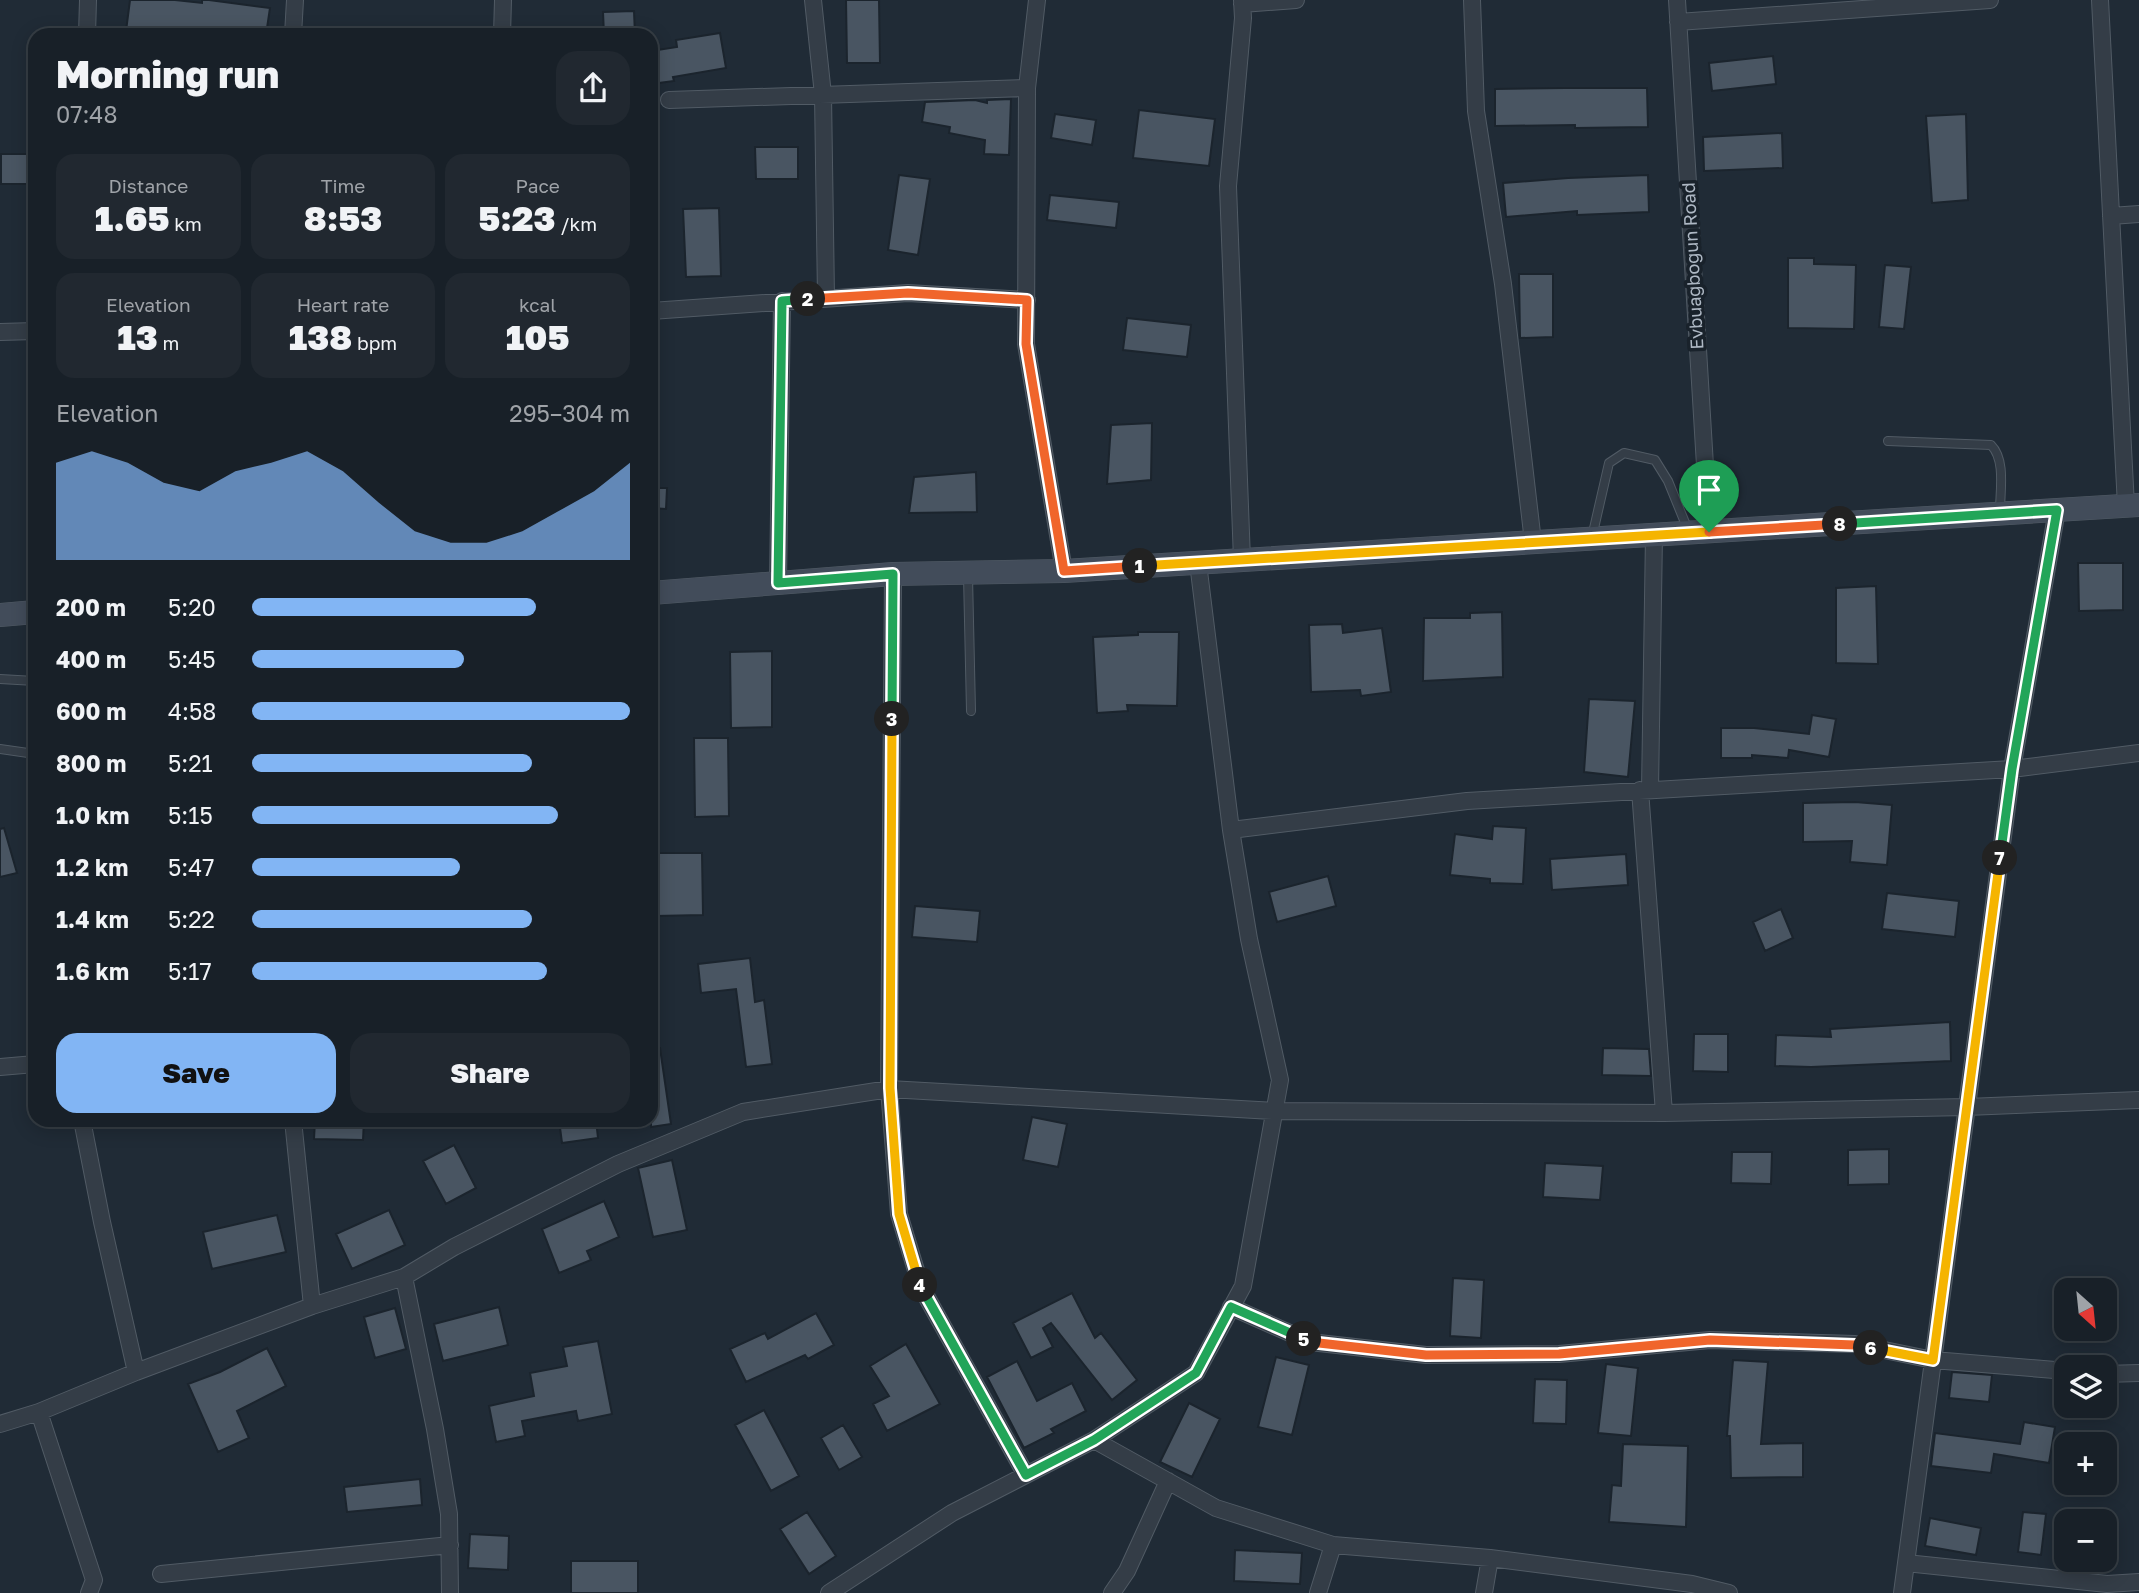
<!DOCTYPE html>
<html lang="en">
<head>
<meta charset="utf-8">
<style>
  :root { --surface:#182028; --page:#212830; --text:#f1f3f6; --muted:#9fa3a8; --line:#363e45; --accent:#82b5f4 }
  body { margin:0; font-family:"Golos Text",sans-serif; background:var(--page); color:var(--text); height:100vh; display:flex; flex-direction:column; font-size:26px; white-space:nowrap }
  * { box-sizing:border-box; margin:0 }
  p { font-size:23px; color:var(--muted) }
  .icon { flex:none; width:38px; height:38px; fill:none; stroke:currentColor; stroke-width:2; stroke-linecap:round; stroke-linejoin:round }
  .map { position:relative; flex:1; overflow:hidden }
  .side { position:absolute; left:28px; top:28px; width:630px; height:1099px; display:flex; flex-direction:column; background:var(--surface); border-radius:21px; box-shadow:0 4px 18px #0003,0 0 0 2px var(--line) }
  .side>* { flex:none }
  .needle { width:46px; rotate:153deg }
  .controls { position:absolute; left:2054px; top:1278px; display:grid; gap:14px }
  .controls a { display:grid; place-items:center; width:63px; height:63px; border-radius:14px; background:var(--surface); box-shadow:0 4px 18px #0003,0 0 0 2px var(--line); font-size:35px }
  .pin { position:absolute; display:grid; place-items:center; width:60px; height:60px; color:#fff; margin:-72px -30px; border-radius:50% 50% 50% 0; rotate:-45deg; box-shadow:0 0 7px #0007 }
  .pin .icon { rotate:45deg }
  .km { position:absolute; width:35px; height:35px; margin:-18px; border-radius:50%; background:#222; color:#fff; font-size:19px; line-height:35px; text-align:center }
  .round { display:grid; place-items:center; flex:none; width:74px; height:74px; border-radius:21px; background:var(--page) }
  .head { display:flex; align-items:center; justify-content:space-between; height:119px; padding:0 28px }
  h1 { font-size:38px; font-weight:800; line-height:52px }
  .stats { display:grid; grid-template-columns:repeat(3,1fr); gap:10px; height:119px; padding:7px 28px }
  .stats div { display:grid; align-content:center; border-radius:18px; background:var(--page); text-align:center }
  .stats b { font-size:35px; font-weight:800 }
  .stats small { font-size:19px; font-weight:400 }
  .stats p { font-size:19px }
  .chart { height:196px; padding:14px 28px }
  .chart p { display:flex; justify-content:space-between }
  .chart svg { width:100%; height:126px; margin-top:7px; fill:var(--accent); opacity:.7 }
  .cta { display:flex; gap:14px; margin-top:auto; padding:14px 28px }
  .cta a { flex:1; height:80px; border-radius:21px; background:var(--accent); color:#111; font-size:28px; font-weight:800; line-height:80px; text-align:center }
  .cta a+a { background:var(--page); color:var(--text) }
  ul { padding:0 28px; list-style:none; font-size:23px }
  li { display:grid; grid-template-columns:112px 84px 1fr; align-items:center; height:52px }
  li i { height:18px; border-radius:9px; background:var(--accent) }
  .map>svg:first-child { display:block }
  .building { fill:#495562; stroke:#1b242d; stroke-width:2 }
  .lines { fill:none; stroke-linecap:round; stroke-linejoin:round }
  .service-casing { stroke:#515b65; stroke-width:10 }
  .minor-casing { stroke:#515b65; stroke-width:18 }
  .secondary-casing { stroke:#515b65; stroke-width:24 }
  .service { stroke:#343d47; stroke-width:8 }
  .minor { stroke:#343d47; stroke-width:16 }
  .secondary { stroke:#424c5a; stroke-width:23 }
  .split-1-casing { stroke:#fff; stroke-width:14 }
  .split-2-casing { stroke:#fff; stroke-width:14 }
  .split-3-casing { stroke:#fff; stroke-width:14 }
  .split-4-casing { stroke:#fff; stroke-width:14 }
  .split-5-casing { stroke:#fff; stroke-width:14 }
  .split-6-casing { stroke:#fff; stroke-width:14 }
  .split-7-casing { stroke:#fff; stroke-width:14 }
  .split-8-casing { stroke:#fff; stroke-width:14 }
  .split-9-casing { stroke:#fff; stroke-width:14 }
  .split-1 { stroke:#f5b400; stroke-width:9 }
  .split-2 { stroke:#f0652b; stroke-width:9 }
  .split-3 { stroke:#22a559; stroke-width:9 }
  .split-4 { stroke:#f5b400; stroke-width:9 }
  .split-5 { stroke:#22a559; stroke-width:9 }
  .split-6 { stroke:#f0652b; stroke-width:9 }
  .split-7 { stroke:#f5b400; stroke-width:9 }
  .split-8 { stroke:#22a559; stroke-width:9 }
  .split-9 { stroke:#f0652b; stroke-width:9 }
  .labels { text-anchor:middle; stroke-width:7; stroke-linejoin:round; paint-order:stroke }
  .street-label { font-size:18px; fill:#aeb8c4; stroke:#19222b }
</style>
</head>
<body>
<div class="map">
<svg width="2139" height="1593" viewBox="0 0 2139 1593">
  <rect width="100%" height="100%" fill="#202b36"/>
  <path class="building" d="M130,0H175L202,3V0H209L270,8L266,35H160L126,31Z
    M846,0H879L880,63H847Z
    M634,11L635,35H604L603,12Z
    M720,33L726,68L673,77L674,81L651,84V51L677,47L676,40Z
    M1773,56L1776,84L1712,91L1709,63Z
    M1565,88H1647L1648,127L1575,128V125L1495,126V89Z
    M1011,99L1009,155L984,154L985,140L949,133L950,127L922,122L925,102L975,100L987,103V100Z
    M1139,110L1215,119L1209,166L1133,158Z
    M1055,114L1096,120L1092,145L1051,138Z
    M1966,114L1968,200L1932,203L1926,116Z
    M1782,133L1783,168L1704,171L1703,137Z
    M755,147H798V179H756Z
    M1,154H35V184H1Z
    M899,175L930,179L918,255L888,250Z
    M1648,175L1649,212L1577,215V211L1506,217L1503,183L1568,178Z
    M1050,195L1119,202L1116,228L1047,220Z
    M719,208L721,276L686,277L683,209Z
    M1788,258H1814V264L1856,265L1854,329L1788,328Z
    M1885,265L1911,267L1904,329L1879,327Z
    M1519,274H1553V337L1520,338Z
    M1127,318L1191,325L1187,357L1123,350Z
    M1152,423L1151,480L1107,484L1111,425Z
    M976,472L977,512L909,513L914,477Z
    M651,488H667L666,509L651,508Z
    M2078,563H2123V610L2079,611Z
    M1876,586L1878,664L1836,663V588Z
    M1502,612L1503,677L1423,681L1424,618H1470V613Z
    M1342,624L1343,633L1382,628L1391,692L1361,696L1360,690L1311,692L1309,625Z
    M1138,632H1179L1177,706L1127,705L1128,711L1097,713L1093,637L1138,635Z
    M772,651V727L731,728L730,652Z
    M1589,699L1635,701L1628,777L1584,772Z
    M1812,715L1836,719L1829,757L1789,750L1788,758L1752,755V758H1721V728H1754L1809,734Z
    M694,738H728L729,816L695,817Z
    M1855,802L1892,805L1887,865L1850,862L1852,841L1803,842V803Z
    M1493,826L1526,828L1523,884L1490,883V879L1450,875L1455,834L1492,839Z
    M4,828L17,873L0,877V829Z
    M654,853H702L703,915L655,916Z
    M1626,854L1628,885L1552,890L1550,859Z
    M1328,876L1336,906L1277,922L1269,892Z
    M1887,893L1959,901L1955,937L1882,929Z
    M915,906L980,911L977,942L912,937Z
    M1781,909L1793,938L1765,951L1753,922Z
    M750,958L755,1002L764,1000L772,1064L746,1067L736,989L701,993L698,964Z
    M1950,1022L1951,1061L1811,1067L1775,1066L1776,1035L1831,1037L1830,1029Z
    M1694,1034H1728V1072L1693,1071Z
    M660,1048L671,1124L651,1127V1049Z
    M1603,1048L1649,1049L1651,1076L1602,1075Z
    M1032,1117L1067,1124L1058,1167L1023,1160Z
    M315,1120H364L363,1140L314,1139Z
    M559,1120H596L598,1138L562,1143Z
    M454,1145L476,1188L446,1204L423,1161Z
    M1889,1149V1184L1848,1185V1150Z
    M1732,1152H1772L1771,1184L1731,1183Z
    M672,1160L687,1230L653,1237L638,1168Z
    M1545,1163L1603,1166L1600,1200L1543,1197Z
    M604,1201L619,1237L587,1251L591,1260L559,1273L542,1229Z
    M389,1210L405,1245L352,1269L336,1234Z
    M277,1215L286,1252L212,1269L203,1232Z
    M1453,1278L1484,1280L1481,1338L1450,1336Z
    M1072,1293L1095,1338L1101,1333L1137,1380L1112,1400L1051,1323L1043,1328L1053,1347L1031,1358L1013,1323Z
    M499,1307L508,1345L443,1361L434,1324Z
    M395,1308L406,1349L375,1358L364,1317Z
    M816,1313L834,1345L808,1359L805,1355L746,1382L730,1349L765,1333L768,1339Z
    M598,1341L612,1414L578,1421L576,1411L522,1421L525,1436L496,1442L489,1406L534,1396L530,1373L567,1366L563,1347Z
    M906,1344L940,1404L887,1431L873,1404L889,1396L870,1366Z
    M267,1348L286,1386L237,1411L249,1438L218,1452L188,1384L220,1372Z
    M1276,1357L1309,1365L1292,1435L1258,1427Z
    M1733,1360L1768,1362L1761,1444L1803,1443V1477L1731,1478L1730,1436H1727Z
    M1017,1361L1037,1401L1072,1383L1086,1411L1051,1429L1054,1433L1024,1448L987,1377Z
    M1606,1364L1638,1368L1631,1436L1598,1433Z
    M1952,1372L1992,1375L1989,1402L1949,1398Z
    M1535,1379L1567,1380L1566,1424L1533,1423Z
    M1189,1403L1220,1419L1192,1477L1160,1462Z
    M764,1410L799,1476L771,1491L735,1425Z
    M2024,1422L2055,1427L2049,1463L1994,1454L1991,1473L1931,1466L1935,1433L2020,1444Z
    M843,1425L862,1457L839,1470L821,1438Z
    M1623,1444L1688,1446L1686,1527L1609,1522L1612,1485L1621,1486Z
    M420,1479L422,1505L347,1512L344,1487Z
    M807,1512L836,1556L809,1574L780,1529Z
    M2023,1512L2046,1514L2041,1555L2018,1552Z
    M1930,1518L1981,1528L1976,1555L1925,1546Z
    M470,1534L509,1536L508,1570L468,1568Z
    M1235,1550L1302,1553L1300,1584L1234,1581Z
    M571,1561H638V1593H571Z"/>
  <g class="lines">
    <g class="service-casing">
      <path id="service" d="M1888,441L1991,445C2006,460 2000,491 2000,511
        M1592,537L1609,463L1624,453L1655,460L1668,481L1688,530
        M968,576L971,711
        M0,679L35,681
        M0,749L35,754"/>
    </g>
    <g class="minor-casing">
      <path id="minor" d="M813,0L823,95L826,297
        M1037,0L1027,88L1026,344L1064,571
        M1472,0L1476,111L1503,284L1533,542
        M1677,0L1709,532
        M2100,0L2126,506
        M1242,4L1296,0
        M1678,22L1990,0
        M87,35L88,0
        M293,35L295,0
        M502,35L503,0
        M669,100L1027,88
        M2111,216L2139,214
        M651,311L908,293L1027,300
        M0,332L35,331
        M1242,560L1228,186L1243,18L1242,0
        M893,574L889,1089L899,1214L921,1287L1026,1475
        M778,583L782,301
        M1640,790L1664,1113
        M1650,790L1654,535
        M1231,830L1467,801L2012,769L2139,753
        M0,1067L35,1064
        M82,1120L102,1222L136,1372
        M293,1120L312,1306
        M404,1277L435,1429L449,1514L450,1593
        M1231,1307L1310,1342L1426,1355L1559,1354L1710,1340L1855,1344L1933,1360L2067,1371
        M2105,1374L2139,1373
        M39,1412L94,1580L89,1593
        M0,1424L39,1412L136,1372L312,1306L404,1277L454,1247L618,1164L743,1112L889,1089L1274,1111L1664,1113L1967,1107L2139,1100
        M1094,1440L1216,1508L1333,1545L1490,1558L1692,1584L1729,1593
        M1906,1563L2107,1584L2139,1582
        M161,1574L450,1545
        M829,1593L952,1513L1094,1440L1196,1373L1243,1286L1280,1080L1249,939L1231,830L1198,563
        M1112,1593L1127,1571L1168,1481
        M1318,1593L1333,1545
        M1484,1593L1490,1558
        M1902,1593L2012,769L2057,510"/>
    </g>
    <g class="secondary-casing">
      <path id="secondary" d="M651,593L893,574L1064,571L2139,505
        M0,615L35,612"/>
    </g>
    <use href="#service" class="service"/>
    <use href="#minor" class="minor"/>
    <use href="#secondary" class="secondary"/>
  </g>
  <g class="lines">
    <g class="split-1-casing">
      <path id="split-1" d="M1140,566L1709,532"/>
    </g>
    <g class="split-2-casing">
      <path id="split-2" d="M808,299L908,293L1027,300L1026,344L1064,571L1140,566"/>
    </g>
    <g class="split-3-casing">
      <path id="split-3" d="M808,299L782,301L778,583L893,574L892,719"/>
    </g>
    <g class="split-4-casing">
      <path id="split-4" d="M892,719L890,1088L899,1214L920,1285"/>
    </g>
    <g class="split-5-casing">
      <path id="split-5" d="M920,1285L1026,1475L1094,1440L1196,1373L1231,1307L1304,1339"/>
    </g>
    <g class="split-6-casing">
      <path id="split-6" d="M1304,1339L1310,1342L1426,1355L1559,1354L1710,1340L1855,1345L1871,1348"/>
    </g>
    <g class="split-7-casing">
      <path id="split-7" d="M1871,1348L1933,1360L2000,858"/>
    </g>
    <g class="split-8-casing">
      <path id="split-8" d="M1840,524L2057,510L2012,769L2000,858"/>
    </g>
    <g class="split-9-casing">
      <path id="split-9" d="M1709,532L1840,524"/>
    </g>
    <use href="#split-1" class="split-1"/>
    <use href="#split-2" class="split-2"/>
    <use href="#split-3" class="split-3"/>
    <use href="#split-4" class="split-4"/>
    <use href="#split-5" class="split-5"/>
    <use href="#split-6" class="split-6"/>
    <use href="#split-7" class="split-7"/>
    <use href="#split-8" class="split-8"/>
    <use href="#split-9" class="split-9"/>
  </g>
  <g class="labels">
    <g class="street-label">
      <text transform="translate(1693 266) rotate(-93)" y="6">Evbuagbogun Road</text>
    </g>
  </g>
</svg>
<div class="controls">
<a><svg class="needle" viewBox="-14 -14 28 28"><path d="M0-13l5 13h-10z" fill="#e53935"/><path d="M0 13l5-13h-10z" fill="#9fa3a8"/></svg></a>
<a><svg class="icon" aria-label="layers" viewBox="0 0 24 24"><path d="M12 4l9 5-9 5-9-5zM3 14l9 5 9-5"/></svg></a>
<a>+</a>
<a>−</a>
</div>
<div class="pin" style="left:1709px;top:532px;background:#1e9e55"><svg class="icon" aria-label="arrive" viewBox="0 0 24 24"><path d="M6 21V4h12l-3 4 3 4H6"/></svg></div>
<b class="km" style="left:1140px;top:566px">1</b>
<b class="km" style="left:808px;top:299px">2</b>
<b class="km" style="left:892px;top:719px">3</b>
<b class="km" style="left:920px;top:1285px">4</b>
<b class="km" style="left:1304px;top:1339px">5</b>
<b class="km" style="left:1871px;top:1348px">6</b>
<b class="km" style="left:2000px;top:858px">7</b>
<b class="km" style="left:1840px;top:524px">8</b>
<section class="side">
<div class="head"><div><h1>Morning run</h1><p>07:48</p></div><a class="round"><svg class="icon" aria-label="share" viewBox="0 0 24 24"><path d="M12 15V3M7 8l5-5 5 5M5 13v7h14v-7"/></svg></a></div>
<div class="stats">
<div><p>Distance</p><b>1.65<small> km</small></b></div>
<div><p>Time</p><b>8:53</b></div>
<div><p>Pace</p><b>5:23<small> /km</small></b></div>
</div>
<div class="stats">
<div><p>Elevation</p><b>13<small> m</small></b></div>
<div><p>Heart rate</p><b>138<small> bpm</small></b></div>
<div><p>kcal</p><b>105</b></div>
</div>
<div class="chart"><p><span>Elevation</span>295–304 m</p>
<svg viewBox="0 0 160 44" preserveAspectRatio="none"><path d="M0 44V10L10 6L20 10L30 17L40 20L50 13L60 10L70 6L80 13L90 24L100 34L110 38L120 38L130 34L140 27L150 20L160 10V44z"/></svg>
</div>
<ul>
<li><b>200 m</b>5:20<i style="width:75%"></i></li>
<li><b>400 m</b>5:45<i style="width:56%"></i></li>
<li><b>600 m</b>4:58<i style="width:100%"></i></li>
<li><b>800 m</b>5:21<i style="width:74%"></i></li>
<li><b>1.0 km</b>5:15<i style="width:81%"></i></li>
<li><b>1.2 km</b>5:47<i style="width:55%"></i></li>
<li><b>1.4 km</b>5:22<i style="width:74%"></i></li>
<li><b>1.6 km</b>5:17<i style="width:78%"></i></li>
</ul>
<div class="cta"><a>Save</a><a>Share</a></div>
</section>
</div>
</body>
</html>
